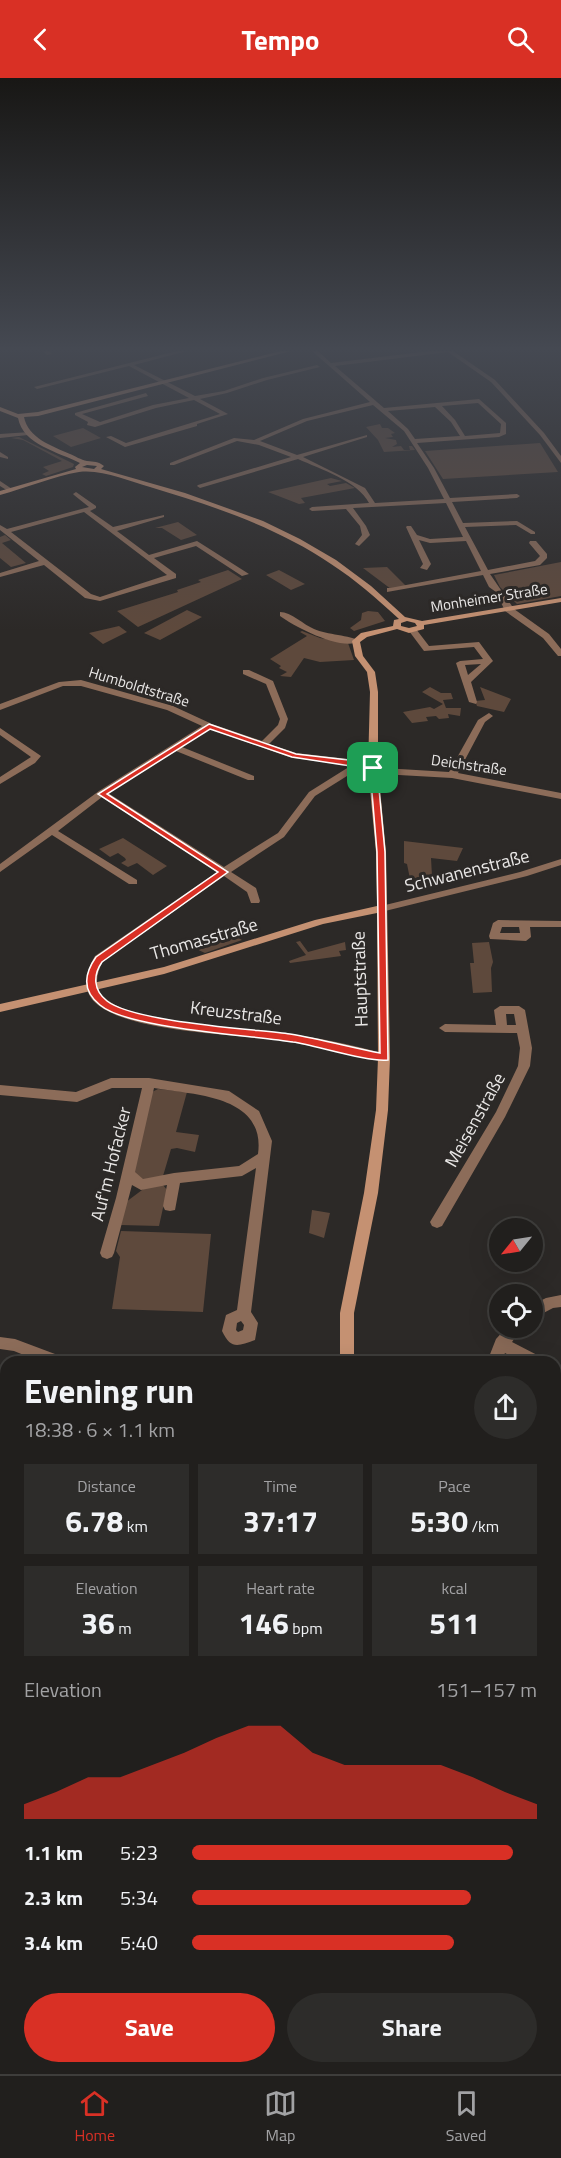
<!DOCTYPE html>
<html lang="en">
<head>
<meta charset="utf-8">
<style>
  :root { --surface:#211f1d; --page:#2d2c2a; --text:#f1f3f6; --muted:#a2a2a4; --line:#3e3d3b; --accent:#d93025 }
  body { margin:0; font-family:"Titillium Web",sans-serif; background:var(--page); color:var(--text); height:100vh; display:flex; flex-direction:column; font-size:22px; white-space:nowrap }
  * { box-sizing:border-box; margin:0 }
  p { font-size:20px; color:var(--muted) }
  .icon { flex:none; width:33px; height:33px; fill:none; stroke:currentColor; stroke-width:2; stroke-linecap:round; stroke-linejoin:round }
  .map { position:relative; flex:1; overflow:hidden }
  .drawer { position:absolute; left:0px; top:1278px; width:561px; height:718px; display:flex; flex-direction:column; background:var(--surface); border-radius:18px 18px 0 0; box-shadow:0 6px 24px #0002,0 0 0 2px var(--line) }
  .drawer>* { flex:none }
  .needle { width:39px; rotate:240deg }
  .buttons { position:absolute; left:489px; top:1140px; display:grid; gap:12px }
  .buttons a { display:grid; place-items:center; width:54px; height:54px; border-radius:50%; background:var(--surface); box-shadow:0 6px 24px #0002,0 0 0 2px var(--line); font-size:30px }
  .pin { position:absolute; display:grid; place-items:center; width:51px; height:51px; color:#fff; margin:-26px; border-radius:12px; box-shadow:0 3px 9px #0006 }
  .round { display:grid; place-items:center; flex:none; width:63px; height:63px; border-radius:32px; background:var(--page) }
  .summary { display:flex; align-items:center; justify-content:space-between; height:102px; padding:0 24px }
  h1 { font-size:33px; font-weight:700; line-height:45px }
  .stats { display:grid; grid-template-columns:repeat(3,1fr); gap:9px; height:102px; padding:6px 24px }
  .stats div { display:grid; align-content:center; border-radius:0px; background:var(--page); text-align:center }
  .stats b { font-size:30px; font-weight:700 }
  .stats small { font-size:16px; font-weight:400 }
  .stats p { font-size:16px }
  .chart { height:168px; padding:12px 24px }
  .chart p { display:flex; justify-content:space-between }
  .chart svg { width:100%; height:108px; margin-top:6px; fill:var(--accent); opacity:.7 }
  .primary-button { display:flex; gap:12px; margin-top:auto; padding:12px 24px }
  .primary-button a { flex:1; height:69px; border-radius:36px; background:var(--accent); color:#fff; font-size:24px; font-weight:700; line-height:69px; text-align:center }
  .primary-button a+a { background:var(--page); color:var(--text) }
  ul { padding:0 24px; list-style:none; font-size:20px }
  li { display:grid; grid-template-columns:96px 72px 1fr; align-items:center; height:45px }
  li i { height:15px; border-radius:8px; background:var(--accent) }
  header { display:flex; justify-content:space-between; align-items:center; height:78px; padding:0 24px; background:var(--accent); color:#fff; font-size:27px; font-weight:700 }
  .dock { display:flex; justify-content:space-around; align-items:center; height:84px; border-top:2px solid var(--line); background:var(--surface); font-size:16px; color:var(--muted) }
  .dock a { display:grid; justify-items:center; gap:3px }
  .dock .selected { color:var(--accent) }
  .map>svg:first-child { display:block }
  .green { fill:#5e493c }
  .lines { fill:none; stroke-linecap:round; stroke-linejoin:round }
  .street { fill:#8c6c59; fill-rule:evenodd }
  .secondary { fill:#c59172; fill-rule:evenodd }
  .route { fill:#d93025; stroke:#fff; stroke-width:1.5; fill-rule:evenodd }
  .labels { text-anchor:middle; stroke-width:6; stroke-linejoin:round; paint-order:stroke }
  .far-street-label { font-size:15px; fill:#e9e7e6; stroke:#2c2927 }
  .street-label { font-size:18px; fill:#e9e7e6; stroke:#2c2927 }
</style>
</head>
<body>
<header><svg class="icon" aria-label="back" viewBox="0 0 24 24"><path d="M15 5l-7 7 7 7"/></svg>Tempo<svg class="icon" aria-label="search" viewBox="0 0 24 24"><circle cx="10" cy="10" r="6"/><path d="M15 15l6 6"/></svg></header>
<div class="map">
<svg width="561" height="1996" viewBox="0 0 561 1996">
  <rect width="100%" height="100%" fill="#2c2927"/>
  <path class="green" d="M380,346L382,350H388L395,355L391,356L393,359L385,360L396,362L397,366L392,369L401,368L404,372H410L409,368H412L415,372L384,374L378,362L366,349Z
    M83,350L101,360L71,369L53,358Z
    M19,359L74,386L73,389L46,398L42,396L49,393L43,389L62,383L23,362L11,360Z
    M540,365L558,394L443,401L425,373Z
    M331,400L342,403L327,406L330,408L346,405L355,410L301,420L305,425L299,426L268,414Z
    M178,444L197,457L181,462L162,450H155Z
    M5,457L11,462L2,465L26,485L11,489L0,480V459Z
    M561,484V518L517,526L500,509L494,497Z
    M387,489L406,508L391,511L363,490Z
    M228,492L242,501L138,549L117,533L175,515L178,514L177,512L201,504L198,502Z
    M279,492L305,506L291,512L266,497Z
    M187,532L202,539L160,562L144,555Z
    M368,533L378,534L385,543L354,553L350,550L361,542L362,535Z
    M119,548L127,554L103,566L89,555Z
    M302,553L320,560L348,565L354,582L320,584L304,580L291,599L280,598L287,594L279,590L281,588L270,581L307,558L300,554Z
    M430,609L441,615H451L453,621L443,622L446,630H461L460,638L448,636L449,640L439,641L436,638L426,639L428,643L412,645L403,634L430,629L434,631L443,626L422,614Z
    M480,609L511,621L504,634L477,628L475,623L485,622Z
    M123,760L167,788L153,797L137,785L128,789L121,785L126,782L125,780L118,775L110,779L99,771Z
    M404,763L463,770L457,783L431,780L432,798L410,801L407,786L404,785Z
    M226,852L242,862L205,875L183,865L189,862L199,869Z
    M300,863L308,874L345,864L346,872L339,873L341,878L290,885L289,883L306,877L296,864Z
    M489,864L493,884L491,890L492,914L473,915L470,885H474L472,865Z
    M158,1011L187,1014L176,1054L199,1057L195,1074L177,1070L171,1071L163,1098L141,1102L133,1096L152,1014Z
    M163,1107L167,1112L159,1148L121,1147L126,1124L146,1109Z
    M312,1132L330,1135L324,1160L309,1155Z
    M121,1153L211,1156L203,1234L112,1231L120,1179L116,1173Z
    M0,1445L6,1447V1990L40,1991L37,1996H0Z
    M555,1508H561V1944L555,1942Z
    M555,1944L561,1946V1996H86L89,1990H555Z"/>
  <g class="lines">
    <path class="street" d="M43,273H49L52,276L47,277Z
      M177,273H187L134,287L195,318L224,313L263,300L317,287L320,289L267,302L227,315L200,321L228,336L197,346V348L125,369L106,359L111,358L126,365L220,336L194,322L156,330L95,349L87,347L88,344L75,337V335L146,315L148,318L82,336L100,344L153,327L189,320L129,288L37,311L34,309Z
      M312,273H318L331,285L430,273H453L495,302L544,355L561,378V385L540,357L491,304L448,274L335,288L384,330L479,321L506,345V356L499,359L417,365L434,390L450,420L517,416L520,418L517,420L452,424L463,445L517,443L535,454V456H531L516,447L465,449L488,492L535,483L540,478L529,465L530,463H536L547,476V480L540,487L490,496L514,531L549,556L561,571V578H558L543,560L505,533L496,514L489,509L483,497L387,514V510H390L481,493L466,463L430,465L419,462L431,486L427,492L420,490L423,486L406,449L407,448H411L417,457L430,461L463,459L446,425L353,430L366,448L370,457L359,468L355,466L362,457L360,448L346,431L312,433L309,431L312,429L369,425C358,403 320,391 298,381L200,410L197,408L198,407L291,379L259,367L237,363L174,387H170V385L234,360L254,362L303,341L370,324ZM478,325L501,346L500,355L465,358L455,342L442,328ZM373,327L404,353L428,390L444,421L375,425L365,410L303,379L367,359V357L297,377L260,363L307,343ZM435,329L451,344L460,358L415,361L408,351L388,333Z
      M30,354L28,357L0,360V356Z
      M0,374L8,379V381L0,379Z
      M0,403L12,411V413H8L0,408Z
      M76,414L96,428V430L90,433L113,449L164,437V439L117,453L149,477L197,463L249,496L242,498L196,468L154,480L176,496V500L100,523L85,520L44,487L0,499V495L39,483L0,452V447L7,451L89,429L74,417L73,416ZM84,434L167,497L100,519L91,516L11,454Z
      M280,534C291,534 304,547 314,551C327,557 350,557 360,563C343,574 295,549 280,538Z
      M410,551H416L429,568L479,564L493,583L471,604L477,624L476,626L469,624L456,585L460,583L483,581L474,569L424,573L409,553ZM481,586L468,597L465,587Z
      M243,592H249L273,603L288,641L285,650L269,666L296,675L366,683L383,690L449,694L478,642L489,635L493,638L485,644L458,695L561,715V721L452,700L381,696L363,688L315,718L284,759L231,794L256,810L260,823L259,825H251L247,814L224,798L103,883C96,896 93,911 106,921C136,946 235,949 276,954C313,959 352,966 388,977L390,980L388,983L384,984C348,976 313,967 276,962C232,956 132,954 98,927C81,914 85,895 95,878L217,794L102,719L58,753L137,802V806H129L52,757L0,794V786L99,713L202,648L167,632L81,608H63L0,632V626L59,604L81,602L173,628L212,646L262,663L278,647L280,641L266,606L243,596ZM210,651L292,680L352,687L309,714L278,755L224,789L108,715L176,673L248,702H254V698L182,669Z
      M0,650L41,678L35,685L0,706V699L31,679L0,657Z
      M561,781V787L527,798L381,834L376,831L377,829L520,794Z
      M498,842L561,843V849H530L531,859L526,863L490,861L489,858L493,845ZM502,849H519L520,855H500Z
      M500,928H519L525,932L532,970L530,988L505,1039L442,1148L437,1150L432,1148L430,1144L496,1034L518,988L520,970L517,955L445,954L439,950L445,946L496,947L494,932ZM506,936H514L516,947H507Z
      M111,1000H149L229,1013L259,1033L272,1063L251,1234L258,1245L255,1262C238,1268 231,1272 222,1253L226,1237L237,1232L256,1090L242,1098L180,1105L175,1132L170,1133L165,1132L163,1128L167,1107L141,1112L132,1107L114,1175L112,1179L107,1181L102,1179L100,1175L116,1120L142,1010H112L77,1024L0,1017V1007L76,1014ZM154,1010C194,1017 266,1017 258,1076L239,1088L174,1095L143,1101L135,1094ZM241,1243L244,1247L243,1252L238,1254L236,1252L237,1245Z
      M561,1217V1229L553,1230L532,1241V1227L546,1220Z
      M506,1250H522L512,1264L541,1279L543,1284H522L505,1275L501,1284H487L496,1261Z
      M0,1259L15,1261L63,1279L65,1284H41L14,1273L0,1271Z
      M555,1287L561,1290V1305L555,1302Z"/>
    <path class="secondary" d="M281,273H291L38,338L24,339C28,360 52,368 70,376C75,378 81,382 87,383C94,384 98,383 104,388L101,391L185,415L263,443L300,461L336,482L371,508L405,539L422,543L561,520V524L424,547V551L409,555L397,551L367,559L360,564L363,578L375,594L378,614V690L386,774L390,980L388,1032L378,1115L354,1235V1284H340V1235L364,1115L376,1032L378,980L377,835L323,846L164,896L0,934V926L164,889L315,842L377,828L376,774L368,690L370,614L367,594L355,578L352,563L361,555L393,548L394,542L399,541C377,521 356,502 331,486C277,449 213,428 150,409C128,403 102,391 79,394C55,398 25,410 0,417V413L76,391L75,389L80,385C59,374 23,367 18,340L0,333V329L18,336L38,334ZM87,387L97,388L94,391L82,389ZM407,543L415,545L417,548L409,550L401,548V545Z
      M50,1990H72L70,1996H47Z"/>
  </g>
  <linearGradient id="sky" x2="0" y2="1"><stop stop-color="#181715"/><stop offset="0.49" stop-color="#454952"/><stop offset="1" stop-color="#454952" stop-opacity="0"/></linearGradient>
  <rect width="561" height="553" fill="url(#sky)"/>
  <path class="route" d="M209,646L296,676L366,684L377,690L385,774L388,982C371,985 314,967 293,964C252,957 128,951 100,927C82,913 84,896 96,879L218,794L98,716ZM210,651L292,679L370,691L377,774L380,975C350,969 320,961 290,956C252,951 134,944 107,923C93,912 93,897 102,884L228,794L107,716Z"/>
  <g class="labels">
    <g class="far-street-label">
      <text transform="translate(489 520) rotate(-9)" y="5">Monheimer Straße</text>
      <text transform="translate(139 609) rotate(17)" y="5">Humboldtstraße</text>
      <text transform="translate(469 687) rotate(8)" y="5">Deichstraße</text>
    </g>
    <g class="street-label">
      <text transform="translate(467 793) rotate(-14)" y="6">Schwanenstraße</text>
      <text transform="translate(204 861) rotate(-16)" y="6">Thomasstraße</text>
      <text transform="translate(360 901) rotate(-92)" y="6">Hauptstraße</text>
      <text transform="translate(236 935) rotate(7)" y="6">Kreuzstraße</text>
      <text transform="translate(475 1042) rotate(-61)" y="6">Meisenstraße</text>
      <text transform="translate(111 1086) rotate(-76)" y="6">Auf'm Hofacker</text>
    </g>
  </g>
</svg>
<div class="buttons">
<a><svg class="needle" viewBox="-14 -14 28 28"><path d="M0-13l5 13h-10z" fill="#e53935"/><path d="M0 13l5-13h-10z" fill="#a2a2a4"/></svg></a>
<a><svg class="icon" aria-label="locate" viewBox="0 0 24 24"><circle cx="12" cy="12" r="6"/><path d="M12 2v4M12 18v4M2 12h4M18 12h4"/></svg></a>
</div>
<div class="pin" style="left:373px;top:690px;background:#1e9e55"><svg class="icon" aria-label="arrive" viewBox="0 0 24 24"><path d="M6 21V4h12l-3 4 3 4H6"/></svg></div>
<section class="drawer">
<div class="summary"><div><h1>Evening run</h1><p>18:38 · 6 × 1.1 km</p></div><a class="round"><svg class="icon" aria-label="share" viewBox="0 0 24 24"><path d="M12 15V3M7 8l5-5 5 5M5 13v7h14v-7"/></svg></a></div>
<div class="stats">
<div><p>Distance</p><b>6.78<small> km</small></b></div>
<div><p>Time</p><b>37:17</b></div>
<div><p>Pace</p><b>5:30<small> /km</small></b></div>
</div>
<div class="stats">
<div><p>Elevation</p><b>36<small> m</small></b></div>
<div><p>Heart rate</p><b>146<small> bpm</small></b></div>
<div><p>kcal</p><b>511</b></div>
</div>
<div class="chart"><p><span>Elevation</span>151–157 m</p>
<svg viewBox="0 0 160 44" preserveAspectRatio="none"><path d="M0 44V38L10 33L20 27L30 27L40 22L50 17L60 11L70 6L80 6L90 17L100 22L110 22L120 22L130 22L140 27L150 33L160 38V44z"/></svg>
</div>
<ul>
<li><b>1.1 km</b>5:23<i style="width:93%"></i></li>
<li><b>2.3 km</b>5:34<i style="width:81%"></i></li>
<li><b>3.4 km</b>5:40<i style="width:76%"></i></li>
</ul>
<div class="primary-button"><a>Save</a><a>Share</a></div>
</section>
</div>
<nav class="dock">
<a class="selected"><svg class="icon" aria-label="home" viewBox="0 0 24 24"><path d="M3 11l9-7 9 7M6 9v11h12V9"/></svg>Home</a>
<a><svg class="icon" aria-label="map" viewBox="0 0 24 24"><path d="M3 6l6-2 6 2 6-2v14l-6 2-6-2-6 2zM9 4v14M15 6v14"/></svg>Map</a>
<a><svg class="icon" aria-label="saved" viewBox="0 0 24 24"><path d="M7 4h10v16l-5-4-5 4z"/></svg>Saved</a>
</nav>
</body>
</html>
